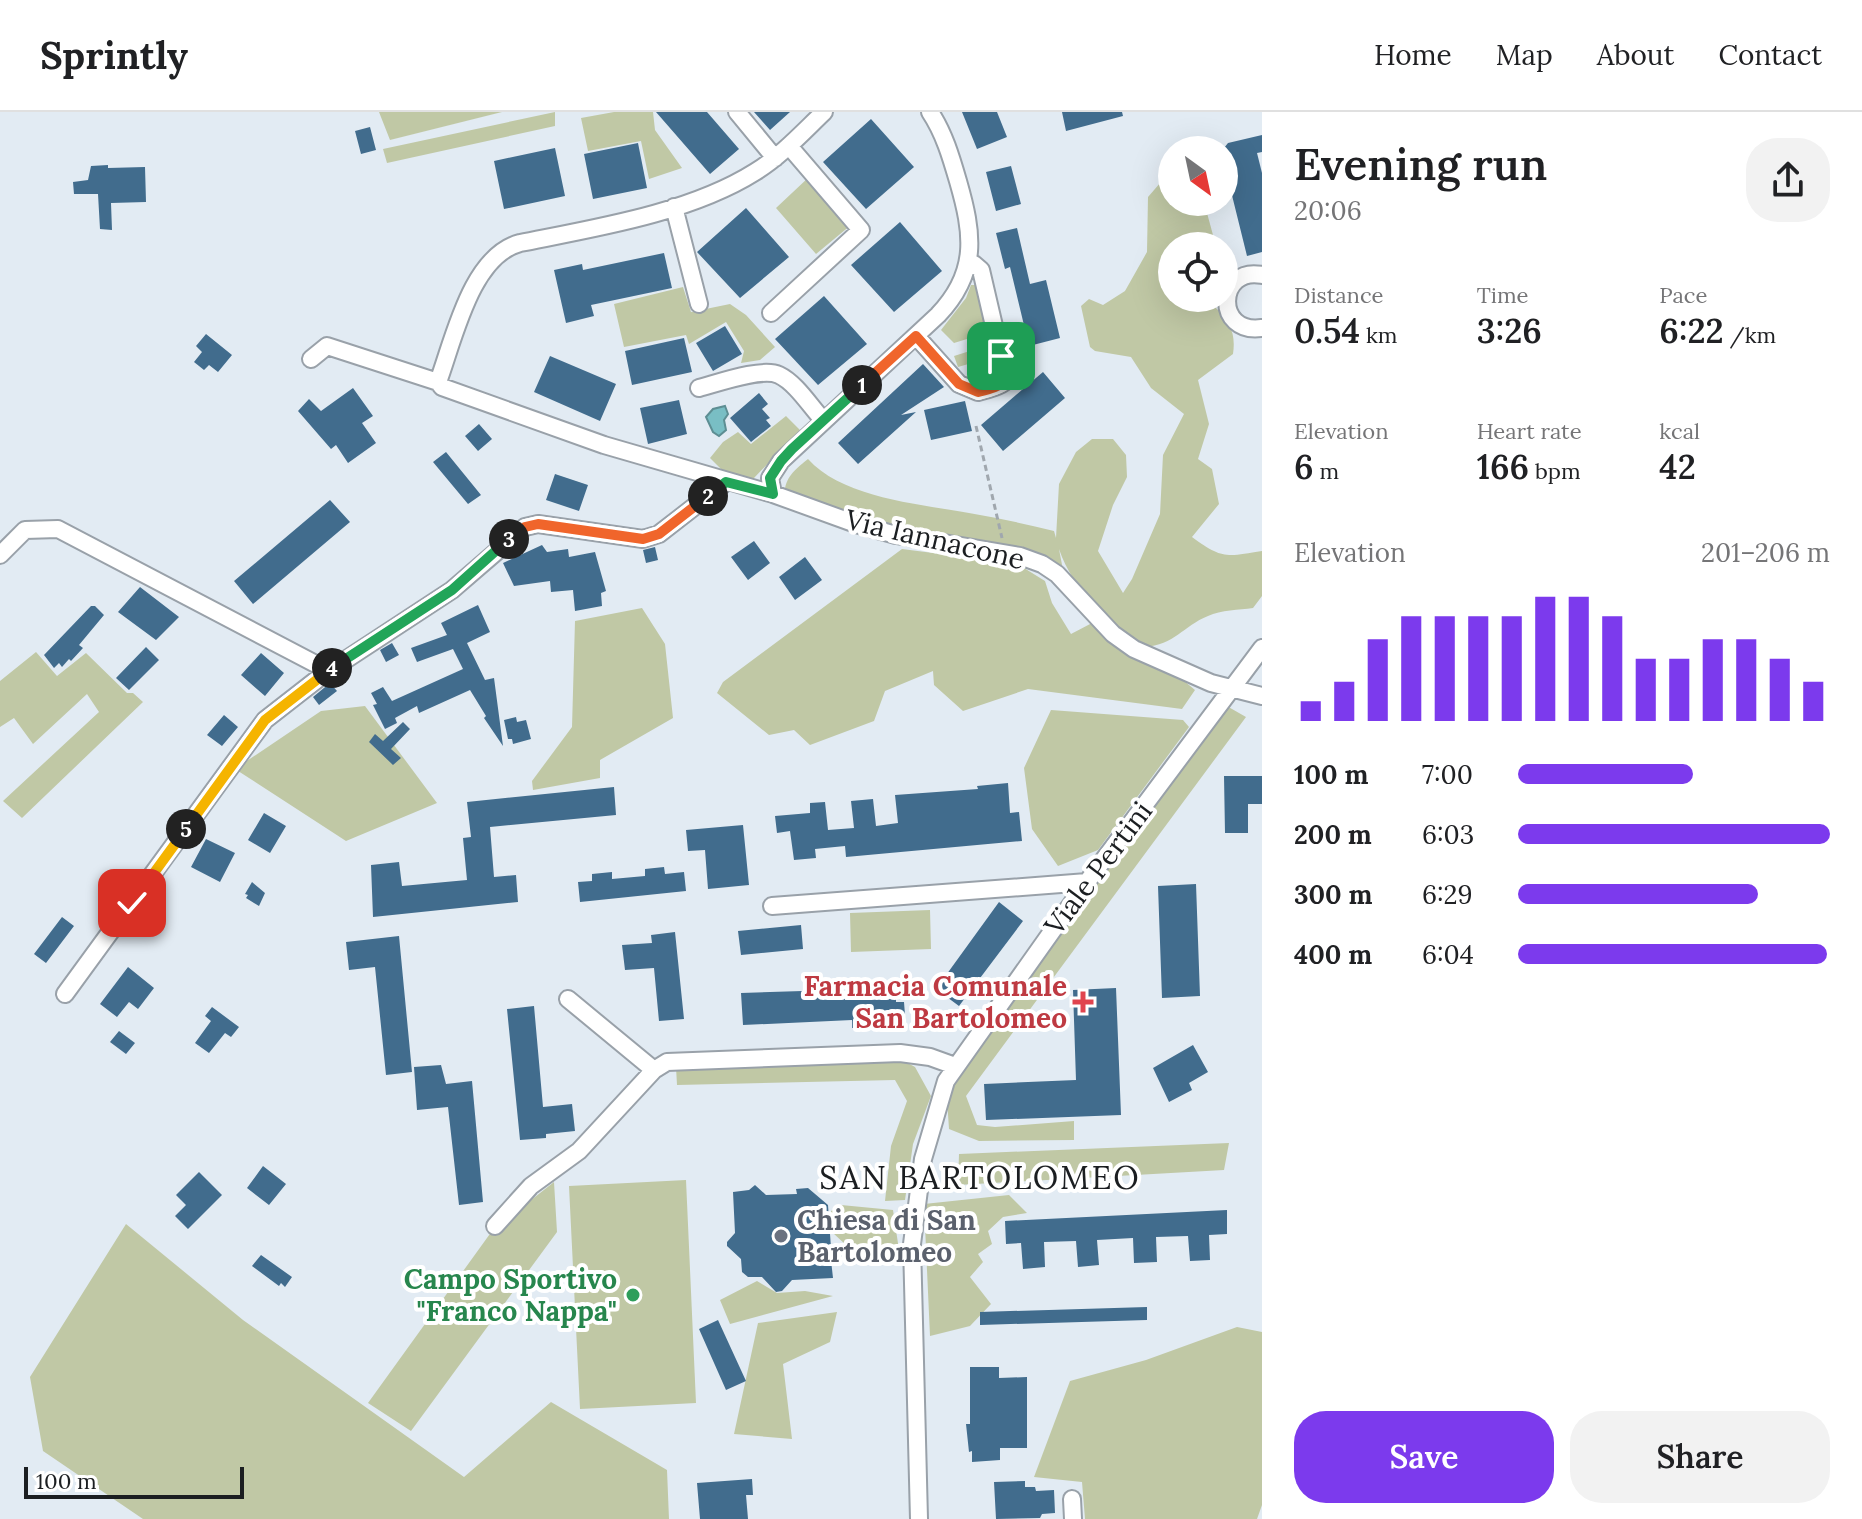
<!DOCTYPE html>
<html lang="en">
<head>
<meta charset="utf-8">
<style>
  :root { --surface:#fff; --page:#f2f2f2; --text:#202124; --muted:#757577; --line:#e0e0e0; --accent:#7c3aed }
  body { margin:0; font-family:Lora,serif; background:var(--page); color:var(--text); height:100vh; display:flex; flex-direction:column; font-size:30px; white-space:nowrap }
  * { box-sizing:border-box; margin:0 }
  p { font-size:26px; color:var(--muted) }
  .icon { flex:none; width:44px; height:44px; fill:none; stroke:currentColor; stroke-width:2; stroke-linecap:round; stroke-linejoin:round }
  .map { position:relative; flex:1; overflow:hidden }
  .side { display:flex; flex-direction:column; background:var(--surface); width:600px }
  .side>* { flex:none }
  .needle { width:52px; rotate:147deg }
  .buttons { position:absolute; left:1158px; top:24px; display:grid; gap:16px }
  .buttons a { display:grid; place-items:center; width:80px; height:80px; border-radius:50%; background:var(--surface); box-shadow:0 8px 32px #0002; font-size:40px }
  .scale { position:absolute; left:24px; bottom:20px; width:220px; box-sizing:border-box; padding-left:8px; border:4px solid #1b1e21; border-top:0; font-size:22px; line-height:28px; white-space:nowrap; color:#1b1e21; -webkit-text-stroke:6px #fff; paint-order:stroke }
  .pin { position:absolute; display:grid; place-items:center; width:68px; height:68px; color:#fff; margin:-34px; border-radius:16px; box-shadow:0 4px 12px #0006 }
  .km { position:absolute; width:40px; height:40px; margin:-20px; border-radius:50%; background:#222; color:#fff; font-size:22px; line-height:40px; text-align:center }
  .round { display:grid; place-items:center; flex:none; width:84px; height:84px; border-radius:32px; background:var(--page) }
  .overview { display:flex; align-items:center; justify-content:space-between; height:136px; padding:0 32px }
  h1 { font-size:44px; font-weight:600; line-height:60px }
  .stats { display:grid; grid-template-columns:repeat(3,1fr); gap:12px; height:136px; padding:8px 32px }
  .stats div { display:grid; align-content:center }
  .stats b { font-size:34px; font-weight:600 }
  .stats small { font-size:22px; font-weight:400 }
  .stats p { font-size:22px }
  .chart { height:224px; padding:16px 32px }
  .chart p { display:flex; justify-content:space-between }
  .chart svg { width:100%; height:144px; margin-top:8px; stroke:var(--accent); stroke-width:6 }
  .primary-button { display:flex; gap:16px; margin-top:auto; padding:16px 32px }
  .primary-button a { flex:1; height:92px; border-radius:32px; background:var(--accent); color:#fff; font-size:32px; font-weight:600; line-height:92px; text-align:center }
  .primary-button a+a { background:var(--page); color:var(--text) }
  ul { padding:0 32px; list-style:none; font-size:26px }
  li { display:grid; grid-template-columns:128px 96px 1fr; align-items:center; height:60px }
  li i { height:20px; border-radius:10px; background:var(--accent) }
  header { display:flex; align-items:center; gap:48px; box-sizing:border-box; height:112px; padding:0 40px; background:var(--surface); border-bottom:2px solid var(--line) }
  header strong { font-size:38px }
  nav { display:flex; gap:44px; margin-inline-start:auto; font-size:28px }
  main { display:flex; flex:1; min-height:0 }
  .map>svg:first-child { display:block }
  .green { fill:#c0c8a5 }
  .water { fill:#79bec4; stroke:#5d8e93; stroke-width:2 }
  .building { fill:#416c8d }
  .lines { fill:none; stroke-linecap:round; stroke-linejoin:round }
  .minor-casing { stroke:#99a1a9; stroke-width:20 }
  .path { stroke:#a0a7ae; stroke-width:3; stroke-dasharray:6 4; stroke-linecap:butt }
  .minor { stroke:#fff; stroke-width:16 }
  .split-1-casing { stroke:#fff; stroke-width:16 }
  .split-2-casing { stroke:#fff; stroke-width:16 }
  .split-3-casing { stroke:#fff; stroke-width:16 }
  .split-4-casing { stroke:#fff; stroke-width:16 }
  .split-5-casing { stroke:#fff; stroke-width:16 }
  .split-6-casing { stroke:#fff; stroke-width:16 }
  .split-1 { stroke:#f0652b; stroke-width:10 }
  .split-2 { stroke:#22a559; stroke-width:10 }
  .split-3 { stroke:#f0652b; stroke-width:10 }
  .split-4 { stroke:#22a559; stroke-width:10 }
  .split-5 { stroke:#f5b400; stroke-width:10 }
  .split-6 { stroke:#f5b400; stroke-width:10 }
  .health-dot { fill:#e0444e; stroke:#fff; stroke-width:3 }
  .worship-dot { fill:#6b7280; stroke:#fff; stroke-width:3 }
  .leisure-dot { fill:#2e9e5b; stroke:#fff; stroke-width:3 }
  .labels { text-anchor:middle; stroke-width:8; stroke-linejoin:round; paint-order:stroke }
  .street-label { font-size:28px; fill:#1b1e21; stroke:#fff }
  .health-label { font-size:28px; font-weight:bold; fill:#be3a42; stroke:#fff; text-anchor:end }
  .worship-label { font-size:28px; font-weight:bold; fill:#5b616d; stroke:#fff; text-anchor:start }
  .leisure-label { font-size:28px; font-weight:bold; fill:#27864d; stroke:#fff; text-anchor:end }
  .quarter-label { font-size:32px; letter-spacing:2px; fill:#1b1e21; stroke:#fff }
</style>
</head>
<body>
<header>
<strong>Sprintly</strong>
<nav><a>Home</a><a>Map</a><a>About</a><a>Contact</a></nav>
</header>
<main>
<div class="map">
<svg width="1262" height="1407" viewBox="0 0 1262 1407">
  <rect width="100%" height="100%" fill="#e2ebf3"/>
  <path class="green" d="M379,0H502L390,28Z
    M555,0V14L387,51L383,37Z
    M614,0H653L655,18L682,56L649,67L641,29L588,39L581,6Z
    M1167,63L1172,64V90H1204L1216,134H1172V186H1217L1215,195C1230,210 1236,221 1233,242L1198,268L1209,312L1198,347L1212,357L1219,392L1192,425C1222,447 1226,445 1262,439V484L1253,496C1239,498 1221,498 1208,504C1183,514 1175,533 1144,535C1110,510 1073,479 1059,437L1063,458L906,424L791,385L785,378C786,364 798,355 808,347C843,386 919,392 969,401C998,406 1026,412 1054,419L1056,426L1059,372L1076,340L1092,327H1113L1126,343L1127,365L1113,393L1098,439L1123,481L1132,467L1160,402L1163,343L1184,302L1151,276L1131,245L1095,239L1090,235L1081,194L1089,187L1103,193L1125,179L1147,140L1148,85Z
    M809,65L851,113L816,142L776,96Z
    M971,173H981L993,219L954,231L941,218L966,186Z
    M683,175L691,200L730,192L746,203L775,235L760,248L741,251L744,239L726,210L689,232L686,223L624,235L614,192Z
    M992,232L996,244L958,255L954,244Z
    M786,304L800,318L754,366L745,370L728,364L710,346L723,330L738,320L751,332Z
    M902,437L980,447L1024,456L1045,469L1052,491L1071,522L1092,511L1148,552L1183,568L1195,578L1182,597L1028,577L963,599L934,573L933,559L885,579L874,609L810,633L794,618L769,623L717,581L723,570Z
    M642,496L665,532L673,606L600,648V666L533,678L532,669L572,615L575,509Z
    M36,540L57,564L86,541L127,581H133L143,590L22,706L3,689L99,600L87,582L33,632L14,606L0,615V569Z
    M1225,593L1246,605L966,984L977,1013L995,1015L1074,1009V1028L979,1029L949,1017L947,987L968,947Z
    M365,594L437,691L346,729L235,657L321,599Z
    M1051,598L1183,608L1189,615L1098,738L1058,754L1032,717L1024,656Z
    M930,798L931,837L851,840L850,801Z
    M904,949L915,955L931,984L913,1032L905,1088L885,1089L891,1034L907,989L895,968L677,973L676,955Z
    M1229,1031L1224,1058L958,1073L959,1042Z
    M686,1068L696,1291L580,1297L569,1074Z
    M554,1070L557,1120L411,1319L368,1291L492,1119Z
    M1009,1083L1027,1101L1003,1105L988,1119L992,1132L978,1142L983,1150L970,1165L991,1192L970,1214L930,1224L924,1092Z
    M841,1093L893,1098L899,1138L860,1146L833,1121L831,1099Z
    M126,1112L243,1208L464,1365L551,1290L667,1358L669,1407H143L43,1339L30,1265Z
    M757,1169L777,1181L805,1179L833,1184L730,1212L720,1188Z
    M837,1200L830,1230L783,1252L792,1327L734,1322L758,1211Z
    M1237,1215L1262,1220V1393L1257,1407H1085L1082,1370L1034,1365L1070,1269L1146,1248Z"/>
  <path class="water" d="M725,294L728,302L724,308L726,318L719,324L713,320L706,305L713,297Z"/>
  <path class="building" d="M656,0H707L739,37L710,62Z
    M754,0H790L770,18Z
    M962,0H997L1007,25L977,37Z
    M1062,0H1122L1123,4L1066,19Z
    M871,7L914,55L866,97L823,50Z
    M370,15L376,38L361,42L355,19Z
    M1262,23V40L1257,41L1262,61V140L1247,144L1224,51V36L1228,31Z
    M638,31L647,76L593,87L584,42Z
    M555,36L565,84L504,97L494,49Z
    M108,53V56L145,55L146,90L111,91L112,118L100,117L98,82H74L73,70L88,68L91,54Z
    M1011,54L1021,92L996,99L986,60Z
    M746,96L789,145L740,186L697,140Z
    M900,110L942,159L894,200L851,153Z
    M1017,116L1030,172L1046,168L1060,226L1029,234L1010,155L1005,157L996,121Z
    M664,141L672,176L591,193L594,204L566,211L554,158L582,152L583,158Z
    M824,184L867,232L818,273L775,227Z
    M725,214L742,242L713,259L696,231Z
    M206,222L232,243L218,260L209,253L204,258L194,250L202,240L196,234Z
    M684,226L692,260L632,273L625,239Z
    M550,244L616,272L600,309L534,280Z
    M923,252L944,275L901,303L916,300L858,352L838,331Z
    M1043,260L1065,286L1003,339L981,313Z
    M353,276L373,304L362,311L376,331L348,351L336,333L331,337L298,299L309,287L321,299Z
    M759,281L768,292L762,297L770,306L766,308L771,314L751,330L730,306Z
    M679,288L687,322L648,332L640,296Z
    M965,289L972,319L931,328L924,298Z
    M479,312L492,327L478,339L465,324Z
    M446,340L481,383L468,392L433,350Z
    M555,362L588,373L579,399L546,388Z
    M330,388L350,410L253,492L234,469Z
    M754,429L770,451L748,468L731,445Z
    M542,433L547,440L568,437L569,445L595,440L606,479L601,481L602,494L575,499L573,478L551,480L550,469L514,474L503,451Z
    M655,435L658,448L646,451L643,438Z
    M805,445L822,468L795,488L779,465Z
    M140,475L179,505L156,528L118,500Z
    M478,493L490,520L467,531L485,568L494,566L503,634L484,606L486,604L470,578L419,601L417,594L395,606L397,611L385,617L373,593L377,592L371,581L383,575L392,589L463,557L453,537L417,550L411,536L447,523L441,511Z
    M91,494H95L104,503L79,533L83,536L71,549L69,547L62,555L59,551L54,556L44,543Z
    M392,531L399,543L386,550L380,538Z
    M146,535L159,548L129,578L116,566Z
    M261,541L284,561L265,584L241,563Z
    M330,571L337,579L319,593L313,585Z
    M224,603L238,615L222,634L207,623Z
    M516,605L517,610L526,608L531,627L513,632L512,627H508L504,608Z
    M403,610L410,617L391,637L401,646L393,653L369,630L375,622L383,629Z
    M1224,664H1262V692H1248V721H1225Z
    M1008,671L1010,701L1019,700L1022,729L846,745L845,734L815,737L816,746L794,748L790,719L777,721L775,704L810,701V691L825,690L828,718L854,716L851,689L873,687L876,714L898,711L895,683L978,677L977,674Z
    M614,675L616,703L490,715L494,765L516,763L518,790L373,805L371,753L399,750L402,774L467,768L463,726L471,725L467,690Z
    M264,701L286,714L270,741L248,728Z
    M743,713L749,773L708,777L705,738L688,739L686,718Z
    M206,727L235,741L220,770L191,755Z
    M664,755L665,762L684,760L686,779L580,790L578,770L592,769V762L612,760V767L645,764V757Z
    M252,770L265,781L259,794L246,786L248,783L245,782Z
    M1196,772L1200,884L1162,886L1158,774Z
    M999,790L1023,809L959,894L936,877Z
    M62,805L74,814L46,851L34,842Z
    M801,813L803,837L741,843L738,819Z
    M675,820L684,907L659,909L654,856L625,858L622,833L652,831L651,823Z
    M399,824L412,960L386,963L375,855L349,858L346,830Z
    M128,855L154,876L138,897L129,890L117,905L100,892Z
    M1116,876L1121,1003L986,1008L984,972L1076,968L1073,878Z
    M835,878L836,882L845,883V888L896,886V890H904L906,916L862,918V916H852V908L743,913L741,881Z
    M534,894L543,995L572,992L575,1019L546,1022V1026L520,1028L507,897Z
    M212,895L239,915L231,925L225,921L209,941L195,931L211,909L205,904Z
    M119,919L135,931L126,942L110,930Z
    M1193,933L1208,960L1189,971L1192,978L1169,990L1153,956Z
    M441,953L446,972L472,969L483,1090L459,1093L448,995L417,998L414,955Z
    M263,1054L286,1072L269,1093L247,1076Z
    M199,1060L222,1083L188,1117L175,1104L186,1093L176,1083Z
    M755,1073L766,1083L797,1082L796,1077L808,1076L828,1093L831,1136L838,1143L831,1148L833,1166L792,1168L782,1179L776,1180L762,1165H748L742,1160L741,1147L727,1134V1130L735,1121L733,1080L749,1078Z
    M1227,1098V1122L1209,1123L1210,1148L1190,1149L1188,1124L1156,1125L1157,1150L1134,1151L1133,1126L1097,1128L1099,1153L1078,1155L1076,1129L1044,1130L1045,1155L1023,1157L1021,1131L1006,1132L1005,1109Z
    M261,1143L292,1165L285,1175L281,1171L279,1174L252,1154Z
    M1147,1195V1208L980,1213V1200Z
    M718,1208L746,1269L726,1278L699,1217Z
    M970,1255H999V1266L1027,1265V1336H1000V1348L972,1350V1339L969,1340L966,1312H970Z
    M752,1367L753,1383H746L748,1407H700L697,1371Z
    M1025,1369V1375H1035L1036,1379L1054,1378L1055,1401L1042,1402L1040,1406L996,1407L994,1370Z"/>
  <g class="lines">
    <g class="minor-casing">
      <path id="minor" d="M737,0L775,46
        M674,95L699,192
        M1262,163C1217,154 1214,223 1262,216
        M771,201L861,118L789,34
        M916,224L959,272L978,280C1000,274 1023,268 1001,244L981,158L974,152L968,150
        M311,247L327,234L438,270L442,275L604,333L773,382L856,412L896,423L1020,444L1042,452L1057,462L1113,522L1134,537L1211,571L1262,584
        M438,270C454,227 471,144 520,131C595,116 690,101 755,60C781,44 802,21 824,0
        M699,276C718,271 762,255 779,263C796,271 810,294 823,308
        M773,382L770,366L781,349L938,203C979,160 973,121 958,69C951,45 944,21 930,0
        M0,443L25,418L58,417L329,559
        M772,794L1087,770
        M65,882L265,608L324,562L452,478L525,415L538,412L643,427L659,422L726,370
        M568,887L654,958
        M495,1114L531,1074L579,1039L654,958L667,950L900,941L930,945L955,954
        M1072,1387L1073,1407
        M919,1407L912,1132L923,1047L946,969L1087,770L1262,536"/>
    </g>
    <path class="path" d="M976,314L1002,426"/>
    <use href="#minor" class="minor"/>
  </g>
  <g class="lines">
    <g class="split-1-casing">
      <path id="split-1" d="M862,273L916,224L959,272L978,280C1000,274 1024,268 1001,244"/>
    </g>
    <g class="split-2-casing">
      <path id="split-2" d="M708,384L726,370L773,382L770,366L781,349L792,337L862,273"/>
    </g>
    <g class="split-3-casing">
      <path id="split-3" d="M509,427L525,415L538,412L643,427L659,422L708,384"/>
    </g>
    <g class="split-4-casing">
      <path id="split-4" d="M332,556L452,478L509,427"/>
    </g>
    <g class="split-5-casing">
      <path id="split-5" d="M186,717L265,608L332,556"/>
    </g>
    <g class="split-6-casing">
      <path id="split-6" d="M132,791L186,717"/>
    </g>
    <use href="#split-1" class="split-1"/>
    <use href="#split-2" class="split-2"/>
    <use href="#split-3" class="split-3"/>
    <use href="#split-4" class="split-4"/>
    <use href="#split-5" class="split-5"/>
    <use href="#split-6" class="split-6"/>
  </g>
  <path class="health-dot" d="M1079 878h8v8h8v8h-8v8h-8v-8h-8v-8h8z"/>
  <circle class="worship-dot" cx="781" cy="1124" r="8"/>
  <circle class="leisure-dot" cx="633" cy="1183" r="8"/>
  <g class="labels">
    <g class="street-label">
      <text transform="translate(935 427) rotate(13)" y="10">Via Iannacone</text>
      <text transform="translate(1098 756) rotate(-53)" y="10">Viale Pertini</text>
    </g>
    <g class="health-label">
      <text x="1067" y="884">Farmacia Comunale<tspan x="1067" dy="32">San Bartolomeo</tspan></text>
    </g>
    <g class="worship-label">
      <text x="797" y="1118">Chiesa di San<tspan x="797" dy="32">Bartolomeo</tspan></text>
    </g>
    <g class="leisure-label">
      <text x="617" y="1177">Campo Sportivo<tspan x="617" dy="32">"Franco Nappa"</tspan></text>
    </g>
    <g class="quarter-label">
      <text x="980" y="1077">SAN BARTOLOMEO</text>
    </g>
  </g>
</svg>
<div class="buttons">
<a><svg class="needle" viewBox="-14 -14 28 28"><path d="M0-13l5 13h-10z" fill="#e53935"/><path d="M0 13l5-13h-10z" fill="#757577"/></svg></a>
<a><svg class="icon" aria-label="locate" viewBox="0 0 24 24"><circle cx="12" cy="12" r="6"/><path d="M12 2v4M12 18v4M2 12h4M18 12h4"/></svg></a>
</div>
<div class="scale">100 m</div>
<div class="pin" style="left:1001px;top:244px;background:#1e9e55"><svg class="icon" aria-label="arrive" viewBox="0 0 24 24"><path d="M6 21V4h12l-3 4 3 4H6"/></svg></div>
<div class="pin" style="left:132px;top:791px;background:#d93025"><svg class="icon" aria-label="check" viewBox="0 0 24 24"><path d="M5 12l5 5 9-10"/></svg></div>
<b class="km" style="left:862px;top:273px">1</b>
<b class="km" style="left:708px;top:384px">2</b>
<b class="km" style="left:509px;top:427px">3</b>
<b class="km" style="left:332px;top:556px">4</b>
<b class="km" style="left:186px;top:717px">5</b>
</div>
<section class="side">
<div class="overview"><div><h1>Evening run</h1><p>20:06</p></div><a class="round"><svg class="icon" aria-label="share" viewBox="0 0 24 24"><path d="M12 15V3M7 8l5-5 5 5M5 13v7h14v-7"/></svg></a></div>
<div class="stats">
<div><p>Distance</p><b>0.54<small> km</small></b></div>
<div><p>Time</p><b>3:26</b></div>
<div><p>Pace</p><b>6:22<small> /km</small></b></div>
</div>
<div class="stats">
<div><p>Elevation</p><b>6<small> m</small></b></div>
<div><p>Heart rate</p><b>166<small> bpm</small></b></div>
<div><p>kcal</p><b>42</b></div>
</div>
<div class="chart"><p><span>Elevation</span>201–206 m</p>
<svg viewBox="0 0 160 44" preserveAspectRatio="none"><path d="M5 44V38M15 44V32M25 44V19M35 44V12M45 44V12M55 44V12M65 44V12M75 44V6M85 44V6M95 44V12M105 44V25M115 44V25M125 44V19M135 44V19M145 44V25M155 44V32"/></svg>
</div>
<ul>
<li><b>100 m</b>7:00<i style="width:56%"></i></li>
<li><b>200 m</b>6:03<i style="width:100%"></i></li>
<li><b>300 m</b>6:29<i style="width:77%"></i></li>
<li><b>400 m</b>6:04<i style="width:99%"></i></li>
</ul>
<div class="primary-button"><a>Save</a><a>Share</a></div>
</section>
</main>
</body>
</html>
